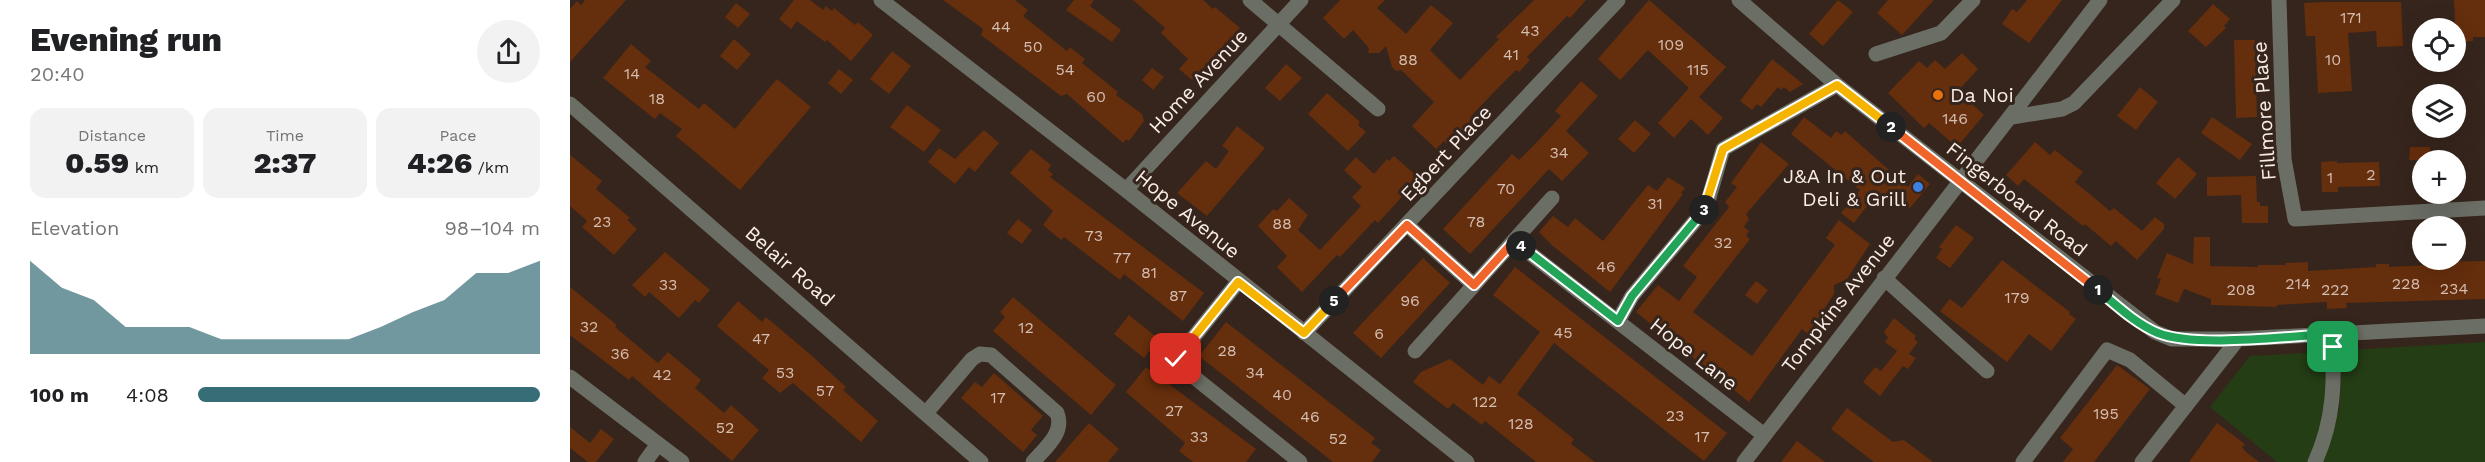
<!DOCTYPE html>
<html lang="en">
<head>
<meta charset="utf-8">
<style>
  :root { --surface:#fff; --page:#f2f2f2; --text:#202124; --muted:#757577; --accent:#376d77 }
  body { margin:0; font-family:"Work Sans",sans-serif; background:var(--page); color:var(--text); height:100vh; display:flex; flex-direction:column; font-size:22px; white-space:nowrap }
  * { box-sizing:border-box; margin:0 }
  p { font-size:20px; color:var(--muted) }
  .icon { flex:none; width:33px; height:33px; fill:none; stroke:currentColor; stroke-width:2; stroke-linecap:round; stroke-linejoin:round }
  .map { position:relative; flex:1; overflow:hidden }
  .side { display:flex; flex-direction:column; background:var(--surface); width:570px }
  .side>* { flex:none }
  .tools { position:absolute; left:1842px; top:18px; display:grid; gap:12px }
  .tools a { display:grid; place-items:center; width:54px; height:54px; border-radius:50%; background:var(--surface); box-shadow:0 6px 24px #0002; font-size:30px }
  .pin { position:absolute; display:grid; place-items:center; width:51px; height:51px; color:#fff; margin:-26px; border-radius:12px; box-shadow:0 3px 9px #0006 }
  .km { position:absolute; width:30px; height:30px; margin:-15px; border-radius:50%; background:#222; color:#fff; font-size:16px; line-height:30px; text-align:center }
  .round { display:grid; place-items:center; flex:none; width:63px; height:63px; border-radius:32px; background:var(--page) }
  .head { display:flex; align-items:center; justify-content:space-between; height:102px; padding:0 30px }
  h1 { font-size:33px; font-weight:800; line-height:45px }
  .metrics { display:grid; grid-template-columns:repeat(3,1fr); gap:9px; height:102px; padding:6px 30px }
  .metrics div { display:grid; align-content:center; border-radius:15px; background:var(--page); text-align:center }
  .metrics b { font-size:30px; font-weight:800 }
  .metrics small { font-size:16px; font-weight:400 }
  .metrics p { font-size:16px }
  .chart { height:168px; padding:12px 30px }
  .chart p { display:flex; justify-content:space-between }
  .chart svg { width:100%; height:108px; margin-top:6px; fill:var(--accent); opacity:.7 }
  ul { padding:0 30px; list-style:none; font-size:20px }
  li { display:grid; grid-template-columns:96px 72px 1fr; align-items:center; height:45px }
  li i { height:15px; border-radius:8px; background:var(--accent) }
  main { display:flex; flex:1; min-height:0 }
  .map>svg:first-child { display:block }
  .green { fill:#243d15 }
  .building { fill:#652e0d }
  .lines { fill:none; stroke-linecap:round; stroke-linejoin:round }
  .minor { stroke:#6b6e65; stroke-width:15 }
  .split-1-casing { stroke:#fff; stroke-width:12 }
  .split-2-casing { stroke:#fff; stroke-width:12 }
  .split-3-casing { stroke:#fff; stroke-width:12 }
  .split-4-casing { stroke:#fff; stroke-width:12 }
  .split-5-casing { stroke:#fff; stroke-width:12 }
  .split-6-casing { stroke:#fff; stroke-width:12 }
  .split-1 { stroke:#22a559; stroke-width:8 }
  .split-2 { stroke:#f0652b; stroke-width:8 }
  .split-3 { stroke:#f5b400; stroke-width:8 }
  .split-4 { stroke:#22a559; stroke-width:8 }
  .split-5 { stroke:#f0652b; stroke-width:8 }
  .split-6 { stroke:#f5b400; stroke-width:8 }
  .food-dot { fill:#e8710a; stroke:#36251c; stroke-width:2 }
  .shop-dot { fill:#3f7fe0; stroke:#36251c; stroke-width:2 }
  .labels { text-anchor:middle; stroke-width:6; stroke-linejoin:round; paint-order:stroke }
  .number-label { font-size:16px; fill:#d4bdb1 }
  .street-label { font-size:20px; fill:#f9ede8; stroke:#36251c }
  .poi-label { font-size:20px; fill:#f9ede8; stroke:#36251c; text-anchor:start }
</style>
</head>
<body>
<main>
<section class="side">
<div class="head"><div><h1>Evening run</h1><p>20:40</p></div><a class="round"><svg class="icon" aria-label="share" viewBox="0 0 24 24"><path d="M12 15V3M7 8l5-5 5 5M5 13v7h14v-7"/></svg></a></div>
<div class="metrics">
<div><p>Distance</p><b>0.59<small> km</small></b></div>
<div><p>Time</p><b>2:37</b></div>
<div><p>Pace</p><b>4:26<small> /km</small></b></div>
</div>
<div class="chart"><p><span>Elevation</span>98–104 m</p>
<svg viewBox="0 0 160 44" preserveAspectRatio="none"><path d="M0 44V6L10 17L20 22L30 33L40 33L50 33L60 38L70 38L80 38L90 38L100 38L110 33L120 27L130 22L140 11L150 11L160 6V44z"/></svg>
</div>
<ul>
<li><b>100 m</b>4:08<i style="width:100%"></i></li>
</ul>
</section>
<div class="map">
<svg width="1915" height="462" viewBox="0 0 1915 462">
  <rect width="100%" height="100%" fill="#36251c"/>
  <path class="green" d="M1915,342V462H1751C1758,445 1766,427 1769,409C1773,389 1766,367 1779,350Z
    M1752,352L1760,392L1741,462H1707L1640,407L1680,356Z"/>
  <path class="building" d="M15,0H56L0,62V9L7,1L11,5Z
    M224,0H240L253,10L256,6L262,11L264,8L285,25L288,22L303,35L281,61L257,40L255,42L227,21L221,29L209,19Z
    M373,0H445L458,10L453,16L497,51L500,47L515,59L512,63L548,92L546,95L572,114L574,121L559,141L556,139L553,143L497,94L491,96L411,35L413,29Z
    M504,0H524L520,6L551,30L542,42L496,10Z
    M563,0H633L643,9L645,7L670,28L622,80L609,69L618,59L591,33L595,28Z
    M770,0H815L807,8L836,34L861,5L883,23L860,50L890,80L929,39L926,37L964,0H1016L1000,18L997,16L957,57L960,60L949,72L946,70L927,89L901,116L904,120L891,133L889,130L877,144L874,141L866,149L842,126L864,102L831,70L826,71L822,67L816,46L809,53H798L799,48L783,30L774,39L753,18Z
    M1079,0L1156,67L1129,97L1153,118L1138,135L1121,119L1104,138L1088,123L1119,88L1078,50L1050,80L1028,59Z
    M1268,0L1283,12L1253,46L1239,34Z
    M1318,0H1364L1332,35L1307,13Z
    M1457,0H1492L1459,43L1432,24L1442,9L1447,12Z
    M1884,0H1915V37H1903V41L1886,42Z
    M1756,2H1831L1833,46L1807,47L1806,31L1778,33L1782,91L1748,93L1745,36H1736L1734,3Z
    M166,3L180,14L168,28L155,17Z
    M1643,4L1660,19L1654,26L1656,28L1636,47L1618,31Z
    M164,39L181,54L167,70L150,56Z
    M1664,40H1685L1687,117L1666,118Z
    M61,44L81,61L75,67L129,109L134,103L165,129L207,79L241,107L170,190L106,136L112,129L90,113L85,119L33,78Z
    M322,51L341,66L319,94L300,79Z
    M1392,53L1408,69L1388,91L1414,115L1387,147L1359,123L1354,128L1318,93L1349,61L1357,68L1365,60L1375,69Z
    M1202,59L1233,84L1220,92L1214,87L1211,90L1208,87L1191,107L1187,104L1182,110L1170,101Z
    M716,64L732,78L710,101L695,88Z
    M582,68L594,77L583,90L572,80Z
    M269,69L283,80L271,94L258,83Z
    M1011,81L1028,96L996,131L1019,153L992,181L979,169L900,254L873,229L942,154L949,160L968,141L991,116L985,111Z
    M1570,87L1588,102L1566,130L1547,116Z
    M757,93L790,122L788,125L796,132L778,151L738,114Z
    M337,105L371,130L354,152L320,127Z
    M1234,117L1261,138L1266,131L1272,135L1275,131L1338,187L1348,174L1360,184L1340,208L1332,201L1326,208L1307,193L1284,223L1271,213L1290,190L1221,134Z
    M1642,117L1682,144L1670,160L1631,133Z
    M1065,120L1081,134L1064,153L1048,139Z
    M667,126L695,148L637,216L607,193L636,161L646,169L659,151L652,146Z
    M414,130L429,143L405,172L399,167L385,184L358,162L369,148L385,159Z
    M1191,142L1219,164L1176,214L1179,219L1174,227L1179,231L1176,236L1180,239L1123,312L1182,356L1265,245L1256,238L1269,220L1300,244L1277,279L1264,285V294L1238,334L1232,329L1179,402L1066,312L1088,285L1109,301L1127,277L1113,266L1159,207L1155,202L1167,187L1161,183Z
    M1465,142L1480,155L1485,150L1500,162L1513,172L1505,182L1540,211L1544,208L1572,231L1585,217L1594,224V229L1567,260L1546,241L1541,246L1515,224L1513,226L1454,179L1448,186L1436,175Z
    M1840,147H1860V160H1839Z
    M461,149L481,165L478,170L483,174L480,177L634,293L613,321L554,274L550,280L494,237L491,240L473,225L483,211L440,173Z
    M0,155L32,181L26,189L60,218L57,220L67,229L44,255L12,227L17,221L0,206Z
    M824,156L849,178L808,223L805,220L770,257L767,255L732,292L707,267L717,256L688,226L703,209L707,211L719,198L738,215L728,230L750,250L791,206L782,197L792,187L774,170L786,157L804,174L817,159L819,161Z
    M1608,157L1627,174L1605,199L1586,183Z
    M1767,161V163L1809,162L1810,186L1768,187V192H1752L1751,162Z
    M1686,176L1687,202H1690V206H1698V223H1672L1671,195L1637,196V177Z
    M1098,177L1115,188L1111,193L1113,194L1040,292L983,246L969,232L983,216L998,227L1005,218L1033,241L1078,185L1087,191Z
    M448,219L462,230L452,244L437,233Z
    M1386,225L1404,238L1380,268L1366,258L1372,249L1369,247Z
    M1624,237H1640V266L1688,267V265H1716L1715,263L1738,262V271L1806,267V264H1819V267L1858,265L1857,262L1915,261V299L1776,303L1777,308L1757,309V302L1707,305V307L1641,305V299L1614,289L1608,303L1585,294L1591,279L1587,278L1597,253L1623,264Z
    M95,252L140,290L129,303L125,300L109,318L79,292L75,297L62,285Z
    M853,258L880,283L811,358L783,333Z
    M1432,260L1500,312L1499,314L1506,319L1481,351L1459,334L1437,362L1370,311L1380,299L1392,308Z
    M945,267L1157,433L1134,461L984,343L947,394L1004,439L1001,444L1025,462H966L915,421L912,425L883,403L878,409L843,382L851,372L880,359L913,385L919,376L930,384L970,332L923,295Z
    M1186,281L1198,290L1187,304L1175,295Z
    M0,287L47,325L45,327L88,363L98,352L131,380L125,388L154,413L161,405L189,430L162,461L62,376L59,380L0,335Z
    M443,297L546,385L521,415L423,331L435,317L430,312Z
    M168,301L192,322L196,317L242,356L276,387L273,390L308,421L291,442L223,383L210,393L192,378L199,370L147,326Z
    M559,315L589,339L574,358L544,334Z
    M1324,318L1346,336L1344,339L1348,342L1339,354L1346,358L1338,369L1333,366L1310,396L1293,382L1305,367L1311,371L1327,351L1315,342L1318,338L1314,332Z
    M656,322L805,438L801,443L811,450L802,462H763L629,356Z
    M1547,365L1580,389L1524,462H1493L1503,449L1490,438Z
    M576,367L686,449L676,462H623L609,451L615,443L556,392Z
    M424,373L473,416L461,430L467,435L453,452L391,398L405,382L412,387Z
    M1277,408L1323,442L1334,440L1363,462H1304L1261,429Z
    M519,423L549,449L538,462H485Z
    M1647,423L1675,444L1672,447L1676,452L1689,462H1619Z
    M0,427L20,443L31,429L44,439L26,462H18L0,448Z
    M1227,441L1255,462H1211Z"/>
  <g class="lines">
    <path class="minor" d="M311,0L556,190L897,462
      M680,0L808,109
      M1169,0L1267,85L1585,332L1602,339H1668L1915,326
      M1709,0L1714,159L1725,219L1915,208
      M1306,54L1371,33L1403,0
      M0,104L411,462
      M1442,117L1492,109L1504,103L1603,0
      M556,190L731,0
      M837,225L904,285
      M944,241L1194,435
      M1314,278L1417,371
      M668,282L606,359L609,365L730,462
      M1048,321L1062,296L1136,208L1153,149L1267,85
      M734,333L1048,0
      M845,351L982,198
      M0,377L112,462
      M357,412L402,359L410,354L421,355L487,413C495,433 475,448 463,462
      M75,462L88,444
      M1174,462L1530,0
      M1453,462L1537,350L1560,360L1616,406
      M1572,462L1668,339
      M1745,462C1765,418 1764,382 1763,334"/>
  </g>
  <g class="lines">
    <g class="split-1-casing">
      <path id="split-1" d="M1528,290C1546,305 1566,324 1588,333C1625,348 1719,336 1763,334V347"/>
    </g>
    <g class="split-2-casing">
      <path id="split-2" d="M1321,127L1528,290"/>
    </g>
    <g class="split-3-casing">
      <path id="split-3" d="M1134,210L1153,149L1267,85L1321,127"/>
    </g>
    <g class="split-4-casing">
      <path id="split-4" d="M951,246L1048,321L1062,296L1134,210"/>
    </g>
    <g class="split-5-casing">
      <path id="split-5" d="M764,301L837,225L904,285L944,241L951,246"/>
    </g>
    <g class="split-6-casing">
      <path id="split-6" d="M606,359L668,282L734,333L764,301"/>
    </g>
    <use href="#split-1" class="split-1"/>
    <use href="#split-2" class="split-2"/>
    <use href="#split-3" class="split-3"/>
    <use href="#split-4" class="split-4"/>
    <use href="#split-5" class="split-5"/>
    <use href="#split-6" class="split-6"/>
  </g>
  <circle class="food-dot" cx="1368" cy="95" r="6"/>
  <circle class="shop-dot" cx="1348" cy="187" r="6"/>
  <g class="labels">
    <g class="number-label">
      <text x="1781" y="23">171</text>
      <text x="431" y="32">44</text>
      <text x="960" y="36">43</text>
      <text x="1101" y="50">109</text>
      <text x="463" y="52">50</text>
      <text x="941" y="60">41</text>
      <text x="838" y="65">88</text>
      <text x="1763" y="65">10</text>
      <text x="495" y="75">54</text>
      <text x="1128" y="75">115</text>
      <text x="62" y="79">14</text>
      <text x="526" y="102">60</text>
      <text x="87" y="104">18</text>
      <text x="1385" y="124">146</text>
      <text x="989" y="158">34</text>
      <text x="1801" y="180">2</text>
      <text x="1760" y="183">1</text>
      <text x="936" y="194">70</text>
      <text x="1085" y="209">31</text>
      <text x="32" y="227">23</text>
      <text x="906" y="227">78</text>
      <text x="712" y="229">88</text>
      <text x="524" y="241">73</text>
      <text x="1153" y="248">32</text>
      <text x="552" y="263">77</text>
      <text x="1036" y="272">46</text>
      <text x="579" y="278">81</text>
      <text x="1728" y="289">214</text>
      <text x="1836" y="289">228</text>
      <text x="98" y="290">33</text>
      <text x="1884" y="294">234</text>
      <text x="1671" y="295">208</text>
      <text x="1765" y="295">222</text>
      <text x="608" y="301">87</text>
      <text x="1447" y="303">179</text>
      <text x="840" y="306">96</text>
      <text x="19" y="332">32</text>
      <text x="456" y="333">12</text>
      <text x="993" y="338">45</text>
      <text x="809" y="339">6</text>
      <text x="191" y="344">47</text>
      <text x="657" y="356">28</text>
      <text x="50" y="359">36</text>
      <text x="215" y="378">53</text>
      <text x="685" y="378">34</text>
      <text x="92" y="380">42</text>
      <text x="255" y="396">57</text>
      <text x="712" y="400">40</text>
      <text x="428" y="403">17</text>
      <text x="915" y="407">122</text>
      <text x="604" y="416">27</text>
      <text x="1536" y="419">195</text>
      <text x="1105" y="421">23</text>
      <text x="740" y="422">46</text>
      <text x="951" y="429">128</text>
      <text x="155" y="433">52</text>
      <text x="629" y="442">33</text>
      <text x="1132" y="442">17</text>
      <text x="768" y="444">52</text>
    </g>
    <g class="street-label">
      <text transform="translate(628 81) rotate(-47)" y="7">Home Avenue</text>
      <text transform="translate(1694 111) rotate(-94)" y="7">Fillmore Place</text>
      <text transform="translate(876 153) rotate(-47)" y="7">Egbert Place</text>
      <text transform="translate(1447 199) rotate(38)" y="7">Fingerboard Road</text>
      <text transform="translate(618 214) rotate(39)" y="7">Hope Avenue</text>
      <text transform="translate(220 266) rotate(41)" y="7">Belair Road</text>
      <text transform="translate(1268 303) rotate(-52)" y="7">Tompkins Avenue</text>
      <text transform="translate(1124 354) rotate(38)" y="7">Hope Lane</text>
    </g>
    <g class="poi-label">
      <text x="1380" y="102">Da Noi</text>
      <text x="1336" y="183" text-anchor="end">J&amp;A In &amp; Out<tspan x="1336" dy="23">Deli &amp; Grill</tspan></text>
    </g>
  </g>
</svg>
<div class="tools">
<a><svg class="icon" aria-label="locate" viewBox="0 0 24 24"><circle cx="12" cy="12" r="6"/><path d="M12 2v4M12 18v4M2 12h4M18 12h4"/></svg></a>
<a><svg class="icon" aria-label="layers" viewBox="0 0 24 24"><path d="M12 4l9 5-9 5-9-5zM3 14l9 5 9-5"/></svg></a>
<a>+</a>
<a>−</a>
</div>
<div class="pin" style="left:1763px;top:347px;background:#1e9e55"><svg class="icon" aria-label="arrive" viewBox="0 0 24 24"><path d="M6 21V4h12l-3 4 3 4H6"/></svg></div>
<div class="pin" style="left:606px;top:359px;background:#d93025"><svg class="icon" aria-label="check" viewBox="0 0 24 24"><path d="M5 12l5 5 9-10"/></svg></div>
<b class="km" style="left:1528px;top:290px">1</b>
<b class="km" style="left:1321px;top:127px">2</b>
<b class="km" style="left:1134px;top:210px">3</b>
<b class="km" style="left:951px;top:246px">4</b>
<b class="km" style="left:764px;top:301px">5</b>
</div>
</main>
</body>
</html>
